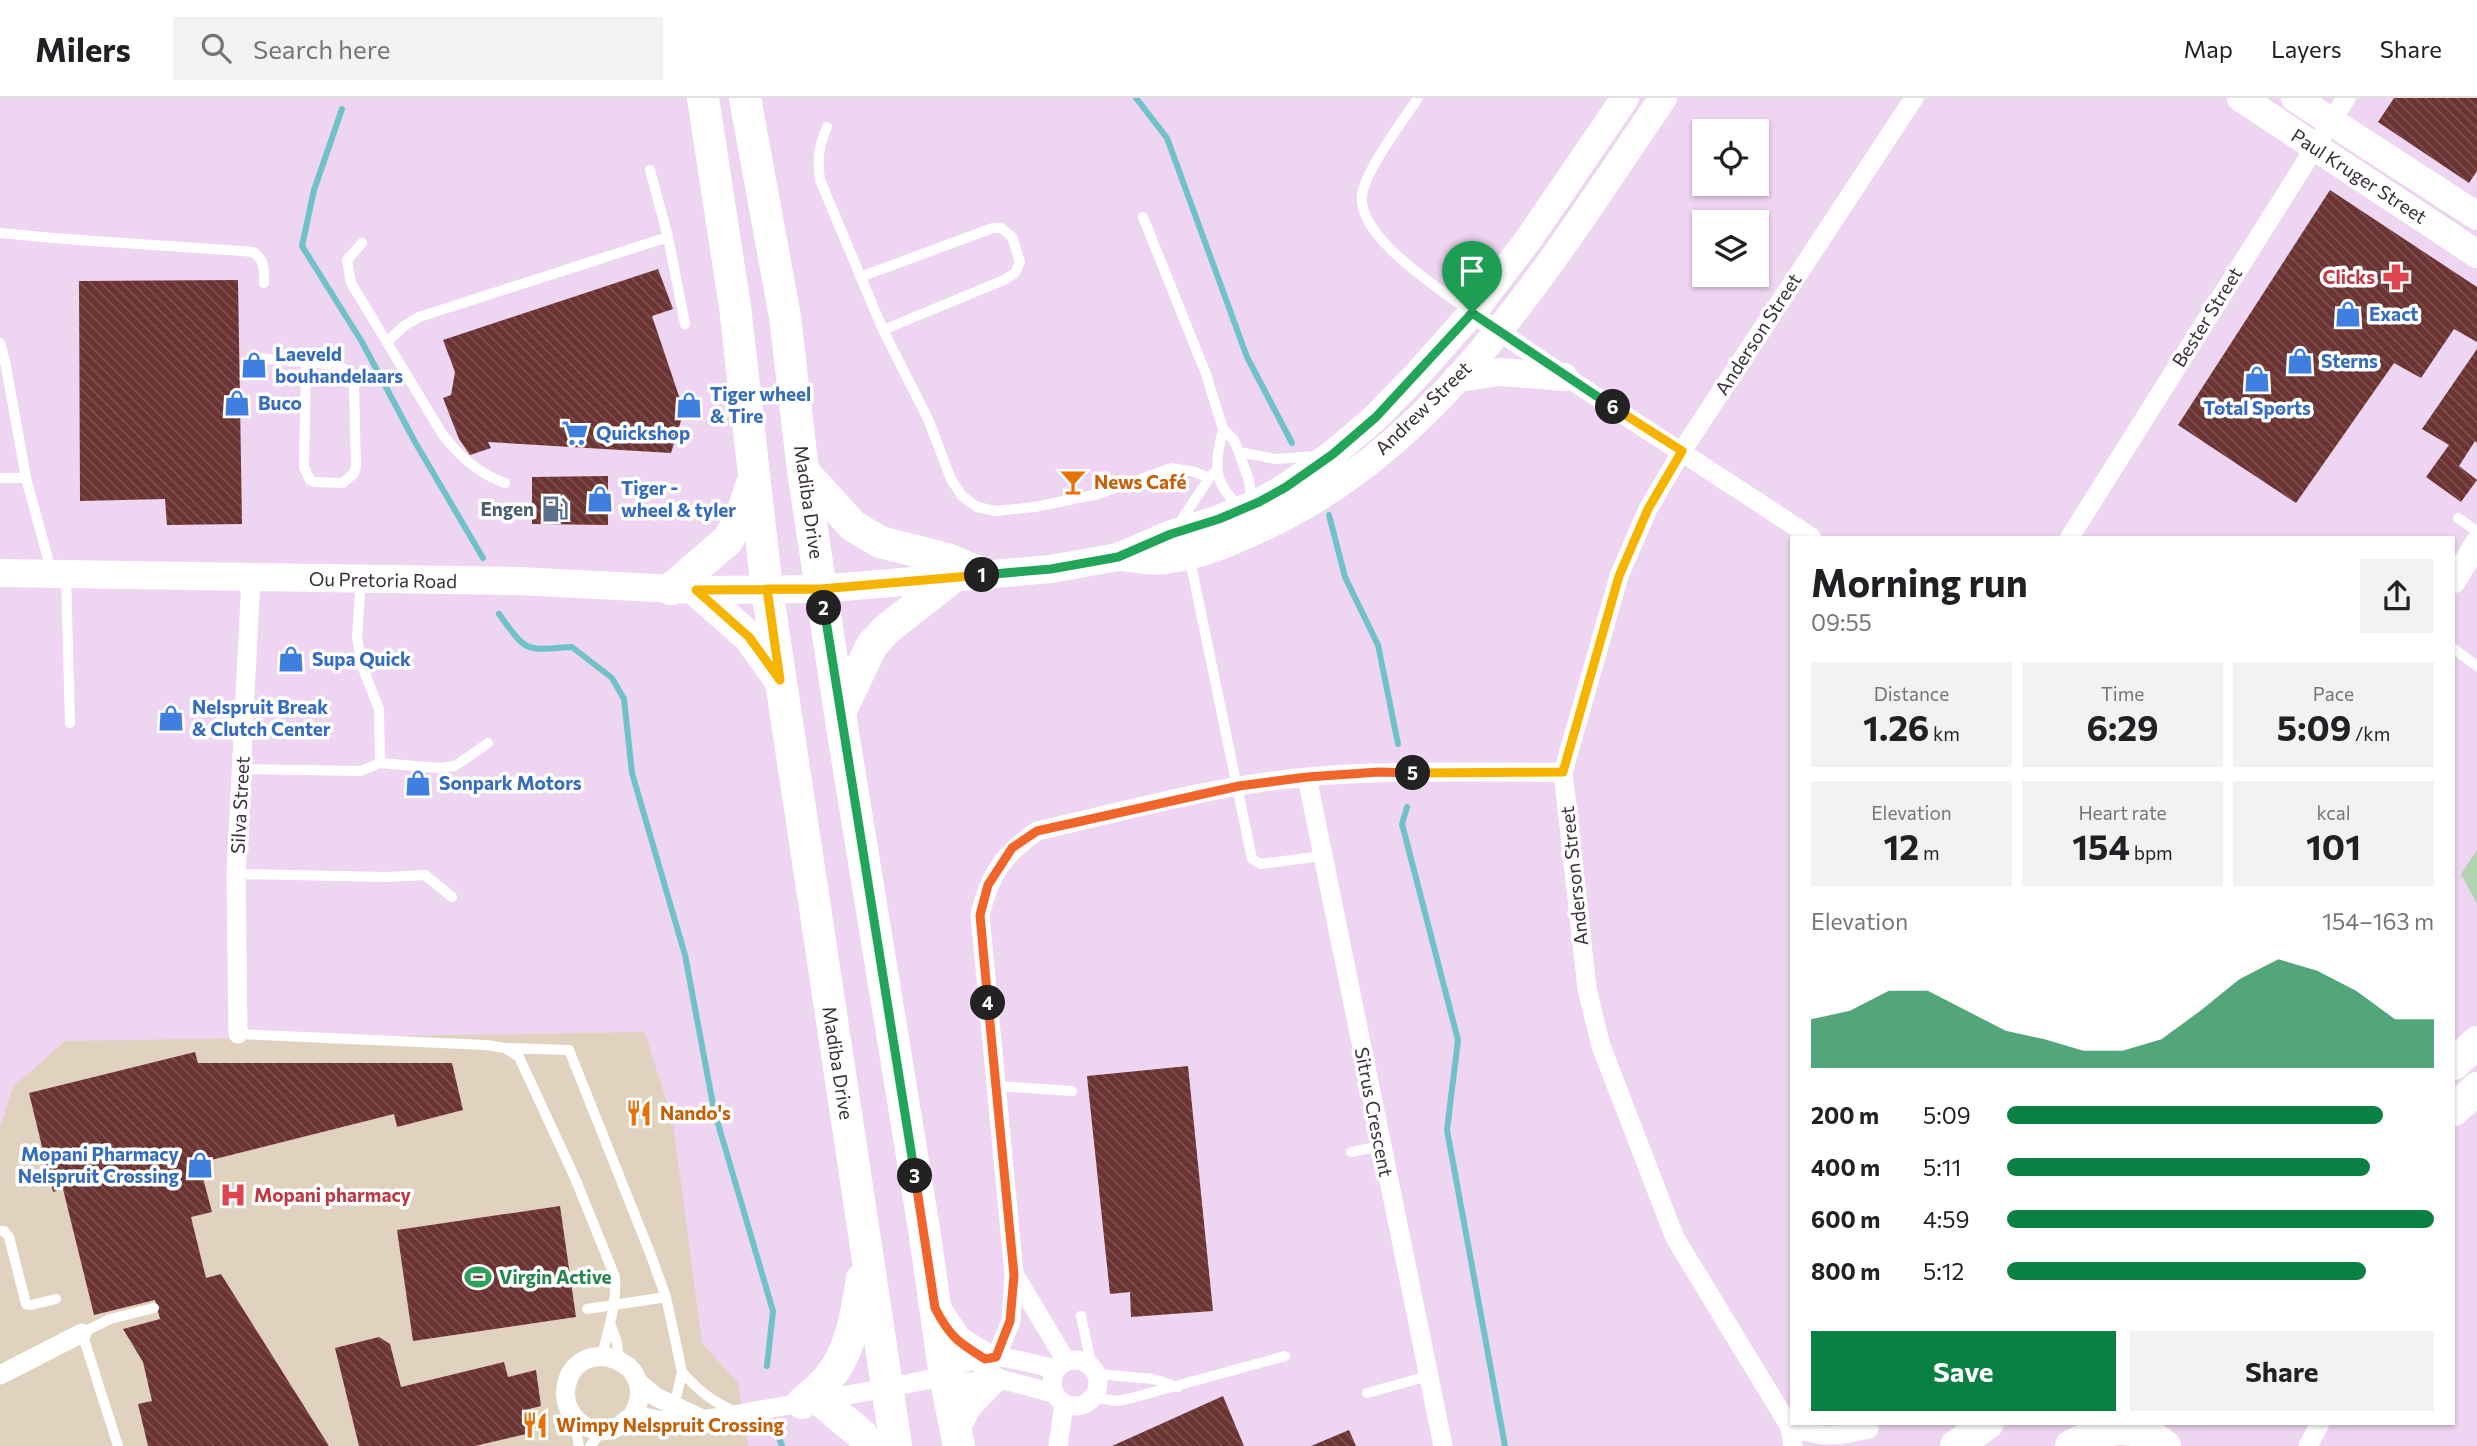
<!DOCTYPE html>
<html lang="en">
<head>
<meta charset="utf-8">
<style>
  :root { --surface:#fff; --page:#f2f2f2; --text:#202124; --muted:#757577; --line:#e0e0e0; --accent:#0b8043 }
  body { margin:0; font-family:Commissioner,sans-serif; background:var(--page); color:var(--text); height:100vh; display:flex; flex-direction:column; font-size:26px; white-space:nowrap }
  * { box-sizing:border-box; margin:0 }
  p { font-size:23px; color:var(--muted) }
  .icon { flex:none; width:38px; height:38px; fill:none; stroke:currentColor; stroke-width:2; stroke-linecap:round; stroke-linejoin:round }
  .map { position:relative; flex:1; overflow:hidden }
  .drawer { position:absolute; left:1790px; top:438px; width:665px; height:889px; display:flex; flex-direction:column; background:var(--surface); border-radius:0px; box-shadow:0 2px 5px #0004 }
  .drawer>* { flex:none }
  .controls { position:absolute; left:1692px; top:21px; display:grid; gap:14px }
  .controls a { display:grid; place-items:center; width:77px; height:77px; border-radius:0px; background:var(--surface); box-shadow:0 2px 5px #0004; font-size:35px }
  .pin { position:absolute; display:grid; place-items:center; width:60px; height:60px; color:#fff; margin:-72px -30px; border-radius:50% 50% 50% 0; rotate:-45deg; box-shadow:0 0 7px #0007 }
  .pin .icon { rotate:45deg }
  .km { position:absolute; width:35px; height:35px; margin:-18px; border-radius:50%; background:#222; color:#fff; font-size:19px; line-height:35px; text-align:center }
  .round { display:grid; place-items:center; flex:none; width:74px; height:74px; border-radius:0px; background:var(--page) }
  .headline { display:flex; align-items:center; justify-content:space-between; height:119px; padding:0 21px }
  h1 { font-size:38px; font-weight:700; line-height:52px }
  .figures { display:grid; grid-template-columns:repeat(3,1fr); gap:10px; height:119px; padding:7px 21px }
  .figures div { display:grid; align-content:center; border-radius:0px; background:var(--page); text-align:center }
  .figures b { font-size:35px; font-weight:700 }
  .figures small { font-size:19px; font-weight:400 }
  .figures p { font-size:19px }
  .chart { height:196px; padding:14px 21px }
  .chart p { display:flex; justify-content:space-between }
  .chart svg { width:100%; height:126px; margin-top:7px; fill:var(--accent); opacity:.7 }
  .action { display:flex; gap:14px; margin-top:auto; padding:14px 21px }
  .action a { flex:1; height:80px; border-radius:0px; background:var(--accent); color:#fff; font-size:28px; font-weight:700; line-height:80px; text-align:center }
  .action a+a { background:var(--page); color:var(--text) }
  ul { padding:0 21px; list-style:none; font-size:23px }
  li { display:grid; grid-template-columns:112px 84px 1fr; align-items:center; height:52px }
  li i { height:18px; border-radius:9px; background:var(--accent) }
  header { display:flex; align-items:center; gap:42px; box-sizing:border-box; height:98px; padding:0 35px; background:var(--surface); border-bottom:2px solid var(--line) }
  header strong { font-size:33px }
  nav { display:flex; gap:38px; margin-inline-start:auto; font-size:24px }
  .search { width:490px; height:63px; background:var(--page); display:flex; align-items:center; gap:18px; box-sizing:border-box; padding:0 24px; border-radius:0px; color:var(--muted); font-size:26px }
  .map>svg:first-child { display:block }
  .commercial { fill:#e1d2c0 }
  .park { fill:#b1d3b1 }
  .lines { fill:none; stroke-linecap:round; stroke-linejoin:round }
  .stream { stroke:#71c1c8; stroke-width:6 }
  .building { fill:url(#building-back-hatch) }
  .service { stroke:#fff; stroke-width:10 }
  .minor { stroke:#fff; stroke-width:19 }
  .tertiary { stroke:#fff; stroke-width:24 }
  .secondary { stroke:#fff; stroke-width:28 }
  .primary { stroke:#fff; stroke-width:32 }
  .split-1-casing { stroke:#fff; stroke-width:14 }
  .split-2-casing { stroke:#fff; stroke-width:14 }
  .split-3-casing { stroke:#fff; stroke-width:14 }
  .split-4-casing { stroke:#fff; stroke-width:14 }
  .split-5-casing { stroke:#fff; stroke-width:14 }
  .split-6-casing { stroke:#fff; stroke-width:14 }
  .split-7-casing { stroke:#fff; stroke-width:14 }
  .split-1 { stroke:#22a559; stroke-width:9 }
  .split-2 { stroke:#f5b400; stroke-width:9 }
  .split-3 { stroke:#22a559; stroke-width:9 }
  .split-4 { stroke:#f0652b; stroke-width:9 }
  .split-5 { stroke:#f0652b; stroke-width:9 }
  .split-6 { stroke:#f5b400; stroke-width:9 }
  .split-7 { stroke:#22a559; stroke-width:9 }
  .labels { text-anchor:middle; stroke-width:7; stroke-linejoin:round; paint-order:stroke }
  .street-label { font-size:19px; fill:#392f3a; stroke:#fff }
  .health-label { font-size:19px; font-weight:bold; fill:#be3a42; stroke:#fff; text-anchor:end }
  .shop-label { font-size:19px; font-weight:bold; fill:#366cbe; stroke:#fff; text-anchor:start }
  .food-label { font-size:19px; font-weight:bold; fill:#c56008; stroke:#fff; text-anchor:start }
  .service-label { font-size:19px; font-weight:bold; fill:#4e5e75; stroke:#fff; text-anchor:end }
  .leisure-label { font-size:19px; font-weight:bold; fill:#27864d; stroke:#fff; text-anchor:start }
</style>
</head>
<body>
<header>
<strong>Milers</strong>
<div class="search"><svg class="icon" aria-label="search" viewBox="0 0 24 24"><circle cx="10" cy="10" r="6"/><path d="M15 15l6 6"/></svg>Search here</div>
<nav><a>Map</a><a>Layers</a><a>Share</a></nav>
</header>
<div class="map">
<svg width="2477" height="1348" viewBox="0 0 2477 1348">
  <defs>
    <pattern id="building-back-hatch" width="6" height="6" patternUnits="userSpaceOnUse" patternTransform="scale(1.75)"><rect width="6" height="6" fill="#6b3433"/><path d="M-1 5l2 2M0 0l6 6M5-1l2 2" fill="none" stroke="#7d5050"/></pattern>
  </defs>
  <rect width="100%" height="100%" fill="#eed5f1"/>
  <path class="commercial" d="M645,934L673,1025L702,1245L738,1285L748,1348H0V1030L13,989L65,943Z"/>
  <path class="park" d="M2477,752V806L2461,776Z"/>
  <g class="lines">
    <path class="stream" d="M1136,0L1167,40L1247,259L1292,345
      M342,11L314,92L302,148L362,244L415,344L483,460
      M1329,417L1345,479L1378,547L1398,646
      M499,516C528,556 524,552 572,549L612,580L624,601L632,675L685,857L714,1012L773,1213L767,1268
      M1407,709L1402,726L1458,942L1447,1032L1505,1348
      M778,1337L782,1348"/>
  </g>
  <path class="building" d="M2394,0H2477V73L2469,85L2378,24Z
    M2330,92L2477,189V244L2454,231L2421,280L2394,265L2296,405L2178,327Z
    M658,171L673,211L652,218L684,313L671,355L488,344L491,350L470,357L459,341L443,300L451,297L455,274L443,242Z
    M238,182L242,426L167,427L165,401L80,403L79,183Z
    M2477,251V345L2475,343L2459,368L2477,382L2461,404L2426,379L2449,347L2422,331Z
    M608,378V427L532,426V379Z
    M195,954L198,965H452L463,1012L397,1029L394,1016L199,1065L212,1114L191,1119L206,1180L221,1176L329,1348H148L138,1306L152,1303L143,1264L123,1231L160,1221L155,1202L94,1217L63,1091L53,1094L29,995Z
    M1188,968L1213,1213L1131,1219L1130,1194L1110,1196L1087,978Z
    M560,1108L576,1219L413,1243L397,1132Z
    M379,1239L390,1246L401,1289L504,1264L508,1279L536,1272L541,1308L525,1312L530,1335L475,1348H359L335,1250Z
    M1223,1298L1244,1348H1112Z
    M1349,1332L1356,1348H1311Z"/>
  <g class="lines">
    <path class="service" d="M1418,0C1404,21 1364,74 1362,98C1358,140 1439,190 1469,213
      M827,29C819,47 817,62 820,82L883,232L928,321L951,381L962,398L977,409L996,413L1035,409L1098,396L1172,370L1195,374L1209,380
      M650,72L668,139L685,226
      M1143,119L1206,276L1223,331L1234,342L1239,354L1249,383L1251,395L1248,404
      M0,135C84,144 168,147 253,154C265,162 264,171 264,185
      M362,145L347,162L351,185L443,337C460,359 479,376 505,385
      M860,179L993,130H1001L1012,139L1020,164L1015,175L1004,182L883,232
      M387,244L404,228L419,219L668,139
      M0,245L5,263L26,380
      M256,260L339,267L350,276L354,289L356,368L354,375L343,385L314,384L310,382L304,369L306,263
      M1223,331C1215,362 1211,387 1241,408
      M1239,354L1276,361L1315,358
      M0,380H26L51,472
      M2458,420L2477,433
      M1178,427L1212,376
      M1190,462L1252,761L1261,766L1322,758
      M66,477L70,625
      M2454,551L2477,568
      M380,665L439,670L455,668L488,645
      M242,671L361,673L380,665L379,611L362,568L357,539L361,482
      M236,776L387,779L425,777L452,799
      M238,936L486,947L505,950L519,959L575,1080L615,1179C617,1207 608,1231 602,1258
      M505,950L569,952L650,1155L666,1199L682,1274L677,1296L671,1307
      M996,988L1072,993
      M1351,1054L1381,1048
      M0,1133H4L9,1139L26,1206L31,1207L56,1201
      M587,1211L666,1199
      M1081,1218L1092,1269
      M611,1228L617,1245L619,1261
      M682,1274C698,1292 711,1303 734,1313
      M1097,1276L1153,1281L1178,1289
      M1367,1295L1428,1278
      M1094,1299L1116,1303L1128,1301L1285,1258
      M574,1321L579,1348
      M118,1348L82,1235L110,1221L154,1210
      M590,1348L602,1333"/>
    <path class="minor" d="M1472,215C1583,292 1698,364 1811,439
      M2070,439L2346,0
      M1307,679L1443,1348
      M238,936L236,776L251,479
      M996,1259L1011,1223L1014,1178
      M1052 1285a23 23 0 1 1 46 0a23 23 0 1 1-46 0Z
      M1066,1263L1014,1176L980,817C990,776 1002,758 1037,733C1126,713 1216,687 1308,679C1392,671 1478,675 1563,674
      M0,1277L82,1235
      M945,1278L964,1285L1000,1281L1053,1295
      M639,1285L656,1299L698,1319
      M631,1320C668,1262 574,1232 566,1290C562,1316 587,1339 613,1331C620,1329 624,1322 631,1320C640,1316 657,1323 668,1323C705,1324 742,1315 778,1309C832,1300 886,1291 940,1279C947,1277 951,1272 958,1268C966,1263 983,1260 994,1259C1010,1258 1039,1268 1056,1271
      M1790,1329C1824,1340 1834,1339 1869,1331
      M1058,1348L1064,1306
      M1793,1348L1790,1329L1675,1140L1601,948L1587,891L1563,674L1619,478L1648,411L1682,353L1914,0
      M2308,1348L2320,1325"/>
    <path class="tertiary" d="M2454,483L2477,445"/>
    <path class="secondary" d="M2241,0L2477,156
      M2295,0L2477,118
      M1457,280L1501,274L1564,279
      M1121,459C1135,460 1150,464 1164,462C1197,459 1229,445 1259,431C1443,349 1553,160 1663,0
      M0,475L518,483L696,492L821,491L1051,471L1118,459L1171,436L1219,421L1260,404L1286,389L1333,356L1376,319L1415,279L1472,215L1528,142L1625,0"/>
    <path class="primary" d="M703,0L735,209L767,491L896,1348
      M745,0L785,219L803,373L844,641L924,1131L945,1278L959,1348
      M803,373L853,428L880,444L947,461L985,477
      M671,491L728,442L742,416L751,388
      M696,492L749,539L777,578
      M840,614L872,547L887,531L952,480
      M2454,966L2477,944
      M2454,1012L2477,990
      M937,1214L956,1243L985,1261
      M820,1302L862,1337L869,1348
      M802,1305C810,1298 819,1291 826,1283C851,1256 856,1216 862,1181
      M955,1328L966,1307L990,1282
      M1956,1348L1988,1325
      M2071,1348C2106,1330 2131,1321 2165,1348"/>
  </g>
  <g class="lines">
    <g class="split-1-casing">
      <path id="split-1" d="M982,477L1051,471L1118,459L1171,436L1219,421L1259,404L1286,389L1333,356L1376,319L1472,215"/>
    </g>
    <g class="split-2-casing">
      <path id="split-2" d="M824,510L821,491L696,492L749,539L780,582L767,491H821L982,477"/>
    </g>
    <g class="split-3-casing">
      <path id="split-3" d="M824,510L915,1078"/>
    </g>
    <g class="split-4-casing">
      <path id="split-4" d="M915,1078L935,1210C950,1239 958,1244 985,1261L996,1259L1010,1223L1014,1177L988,905"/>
    </g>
    <g class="split-5-casing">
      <path id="split-5" d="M988,905L980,817L988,787L1012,750L1037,733L1239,688L1307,679L1379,674L1413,675"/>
    </g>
    <g class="split-6-casing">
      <path id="split-6" d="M1413,675L1563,674L1619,478L1648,411L1682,353L1613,309"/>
    </g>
    <g class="split-7-casing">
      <path id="split-7" d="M1472,215L1613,309"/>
    </g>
    <use href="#split-1" class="split-1"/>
    <use href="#split-2" class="split-2"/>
    <use href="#split-3" class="split-3"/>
    <use href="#split-4" class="split-4"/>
    <use href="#split-5" class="split-5"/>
    <use href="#split-6" class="split-6"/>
    <use href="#split-7" class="split-7"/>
  </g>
  <defs>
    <g id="pharmacy-bare" transform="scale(2.1)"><path d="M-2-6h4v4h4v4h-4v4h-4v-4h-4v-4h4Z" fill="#e0444e" stroke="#fff" stroke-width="2.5" paint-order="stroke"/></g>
    <g id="shop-bare" transform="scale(2.1)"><path d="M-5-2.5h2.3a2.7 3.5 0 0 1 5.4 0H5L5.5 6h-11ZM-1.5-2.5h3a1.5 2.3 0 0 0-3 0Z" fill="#3f7fe0" stroke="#fff" stroke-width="2.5" paint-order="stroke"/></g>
    <g id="supermarket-bare" transform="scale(2.1)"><path d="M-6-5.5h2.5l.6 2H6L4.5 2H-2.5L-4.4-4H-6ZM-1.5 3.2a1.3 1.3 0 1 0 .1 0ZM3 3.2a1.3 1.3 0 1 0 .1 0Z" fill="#3f7fe0" stroke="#fff" stroke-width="2.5" paint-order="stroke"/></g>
    <g id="bar-bare" transform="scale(2.1)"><path d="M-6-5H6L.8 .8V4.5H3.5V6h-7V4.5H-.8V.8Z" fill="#e8710a" stroke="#fff" stroke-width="2.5" paint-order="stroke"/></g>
    <g id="fuel-bare" transform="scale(2.1)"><path d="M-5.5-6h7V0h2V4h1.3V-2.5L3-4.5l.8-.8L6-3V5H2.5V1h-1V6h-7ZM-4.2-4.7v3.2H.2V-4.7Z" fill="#5c6f8a" stroke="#fff" stroke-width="2.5" paint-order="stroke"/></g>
    <g id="restaurant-bare" transform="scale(2.1)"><path d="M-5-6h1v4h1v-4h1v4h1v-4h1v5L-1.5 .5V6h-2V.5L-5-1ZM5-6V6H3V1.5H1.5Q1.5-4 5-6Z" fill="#e8710a" stroke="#fff" stroke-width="2.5" paint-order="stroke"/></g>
    <g id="hospital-bare" transform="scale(2.1)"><path d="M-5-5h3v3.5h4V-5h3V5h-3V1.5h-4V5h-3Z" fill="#e0444e" stroke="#fff" stroke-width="2.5" paint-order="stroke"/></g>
    <g id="stadium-bare" transform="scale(2.1)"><path d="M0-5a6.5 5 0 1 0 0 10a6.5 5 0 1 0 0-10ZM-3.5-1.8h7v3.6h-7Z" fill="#2e9e5b" stroke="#fff" stroke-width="2.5" paint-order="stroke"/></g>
  </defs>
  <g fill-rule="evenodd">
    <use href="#pharmacy-bare" x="2396" y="179"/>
    <use href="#shop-bare" x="2348" y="216"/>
    <use href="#shop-bare" x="2300" y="263"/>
    <use href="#shop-bare" x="254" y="267"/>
    <use href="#shop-bare" x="2257" y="281"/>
    <use href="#shop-bare" x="237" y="305"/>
    <use href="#shop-bare" x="689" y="307"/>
    <use href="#supermarket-bare" x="575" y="335"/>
    <use href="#bar-bare" x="1073" y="384"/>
    <use href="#shop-bare" x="600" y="401"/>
    <use href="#fuel-bare" x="555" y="411"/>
    <use href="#shop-bare" x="291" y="561"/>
    <use href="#shop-bare" x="171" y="620"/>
    <use href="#shop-bare" x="418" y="685"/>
    <use href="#restaurant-bare" x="639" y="1015"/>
    <use href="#shop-bare" x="200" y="1067"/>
    <use href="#hospital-bare" x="233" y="1097"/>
    <use href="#stadium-bare" x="478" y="1179"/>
    <use href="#restaurant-bare" x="535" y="1327"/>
  </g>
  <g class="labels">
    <g class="street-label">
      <text transform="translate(2359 78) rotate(33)" y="7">Paul Kruger Street</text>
      <text transform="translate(2207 219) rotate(-58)" y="7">Bester Street</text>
      <text transform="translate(1758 236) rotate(-57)" y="7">Anderson Street</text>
      <text transform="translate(1423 310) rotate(-44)" y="7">Andrew Street</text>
      <text transform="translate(809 404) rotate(82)" y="7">Madiba Drive</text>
      <text transform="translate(383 482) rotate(1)" y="7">Ou Pretoria Road</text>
      <text transform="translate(240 707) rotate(-87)" y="7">Silva Street</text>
      <text transform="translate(1574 778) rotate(-96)" y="7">Anderson Street</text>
      <text transform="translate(838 965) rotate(81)" y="7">Madiba Drive</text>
      <text transform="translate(1374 1014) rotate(79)" y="7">Sitrus Crescent</text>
    </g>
    <g class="health-label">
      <text x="2375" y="186">Clicks</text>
      <text x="254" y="1104" text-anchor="start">Mopani pharmacy</text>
    </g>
    <g class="shop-label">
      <text x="2369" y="223">Exact</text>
      <text x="275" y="263">Laeveld<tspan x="275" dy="22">bouhandelaars</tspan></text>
      <text x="2321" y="270">Sterns</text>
      <text x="710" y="303">Tiger wheel<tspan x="710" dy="22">&amp; Tire</tspan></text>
      <text x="258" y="312">Buco</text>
      <text x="2257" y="317" text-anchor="middle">Total Sports</text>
      <text x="596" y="342">Quickshop</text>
      <text x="621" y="397">Tiger -<tspan x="621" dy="22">wheel &amp; tyler</tspan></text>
      <text x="312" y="568">Supa Quick</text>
      <text x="192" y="616">Nelspruit Break<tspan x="192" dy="22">&amp; Clutch Center</tspan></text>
      <text x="439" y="692">Sonpark Motors</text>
      <text x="179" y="1063" text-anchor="end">Mopani Pharmacy<tspan x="179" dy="22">Nelspruit Crossing</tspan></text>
    </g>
    <g class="food-label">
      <text x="1094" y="391">News Café</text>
      <text x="660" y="1022">Nando's</text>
      <text x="556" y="1334">Wimpy Nelspruit Crossing</text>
    </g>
    <g class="service-label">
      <text x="534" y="418">Engen</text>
    </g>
    <g class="leisure-label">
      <text x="499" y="1186">Virgin Active</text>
    </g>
  </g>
</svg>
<div class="controls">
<a><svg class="icon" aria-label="locate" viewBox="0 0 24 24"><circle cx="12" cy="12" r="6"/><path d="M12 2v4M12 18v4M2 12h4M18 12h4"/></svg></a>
<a><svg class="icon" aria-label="layers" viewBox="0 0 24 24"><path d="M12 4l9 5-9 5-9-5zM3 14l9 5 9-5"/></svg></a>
</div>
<div class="pin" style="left:1472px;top:215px;background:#1e9e55"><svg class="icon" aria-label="arrive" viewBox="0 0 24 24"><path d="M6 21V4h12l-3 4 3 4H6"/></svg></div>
<b class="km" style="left:982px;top:477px">1</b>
<b class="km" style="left:824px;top:510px">2</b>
<b class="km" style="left:915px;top:1078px">3</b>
<b class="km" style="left:988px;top:905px">4</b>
<b class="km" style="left:1413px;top:675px">5</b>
<b class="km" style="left:1613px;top:309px">6</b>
<section class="drawer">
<div class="headline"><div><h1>Morning run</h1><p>09:55</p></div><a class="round"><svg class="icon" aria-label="share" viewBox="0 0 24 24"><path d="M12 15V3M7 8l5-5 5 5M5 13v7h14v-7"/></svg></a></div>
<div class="figures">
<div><p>Distance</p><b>1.26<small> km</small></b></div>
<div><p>Time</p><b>6:29</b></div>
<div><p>Pace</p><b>5:09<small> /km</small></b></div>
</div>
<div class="figures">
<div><p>Elevation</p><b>12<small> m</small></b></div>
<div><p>Heart rate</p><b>154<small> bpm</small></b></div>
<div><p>kcal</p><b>101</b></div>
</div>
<div class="chart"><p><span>Elevation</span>154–163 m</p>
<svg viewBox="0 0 160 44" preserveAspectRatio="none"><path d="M0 44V27L10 24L20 17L30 17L40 24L50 31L60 34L70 38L80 38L90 34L100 24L110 13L120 6L130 10L140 17L150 27L160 27V44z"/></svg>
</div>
<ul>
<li><b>200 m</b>5:09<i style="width:88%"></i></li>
<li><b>400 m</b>5:11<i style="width:85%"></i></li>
<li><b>600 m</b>4:59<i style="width:100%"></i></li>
<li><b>800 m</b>5:12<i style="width:84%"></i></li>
</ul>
<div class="action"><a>Save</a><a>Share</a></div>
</section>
</div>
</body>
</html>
